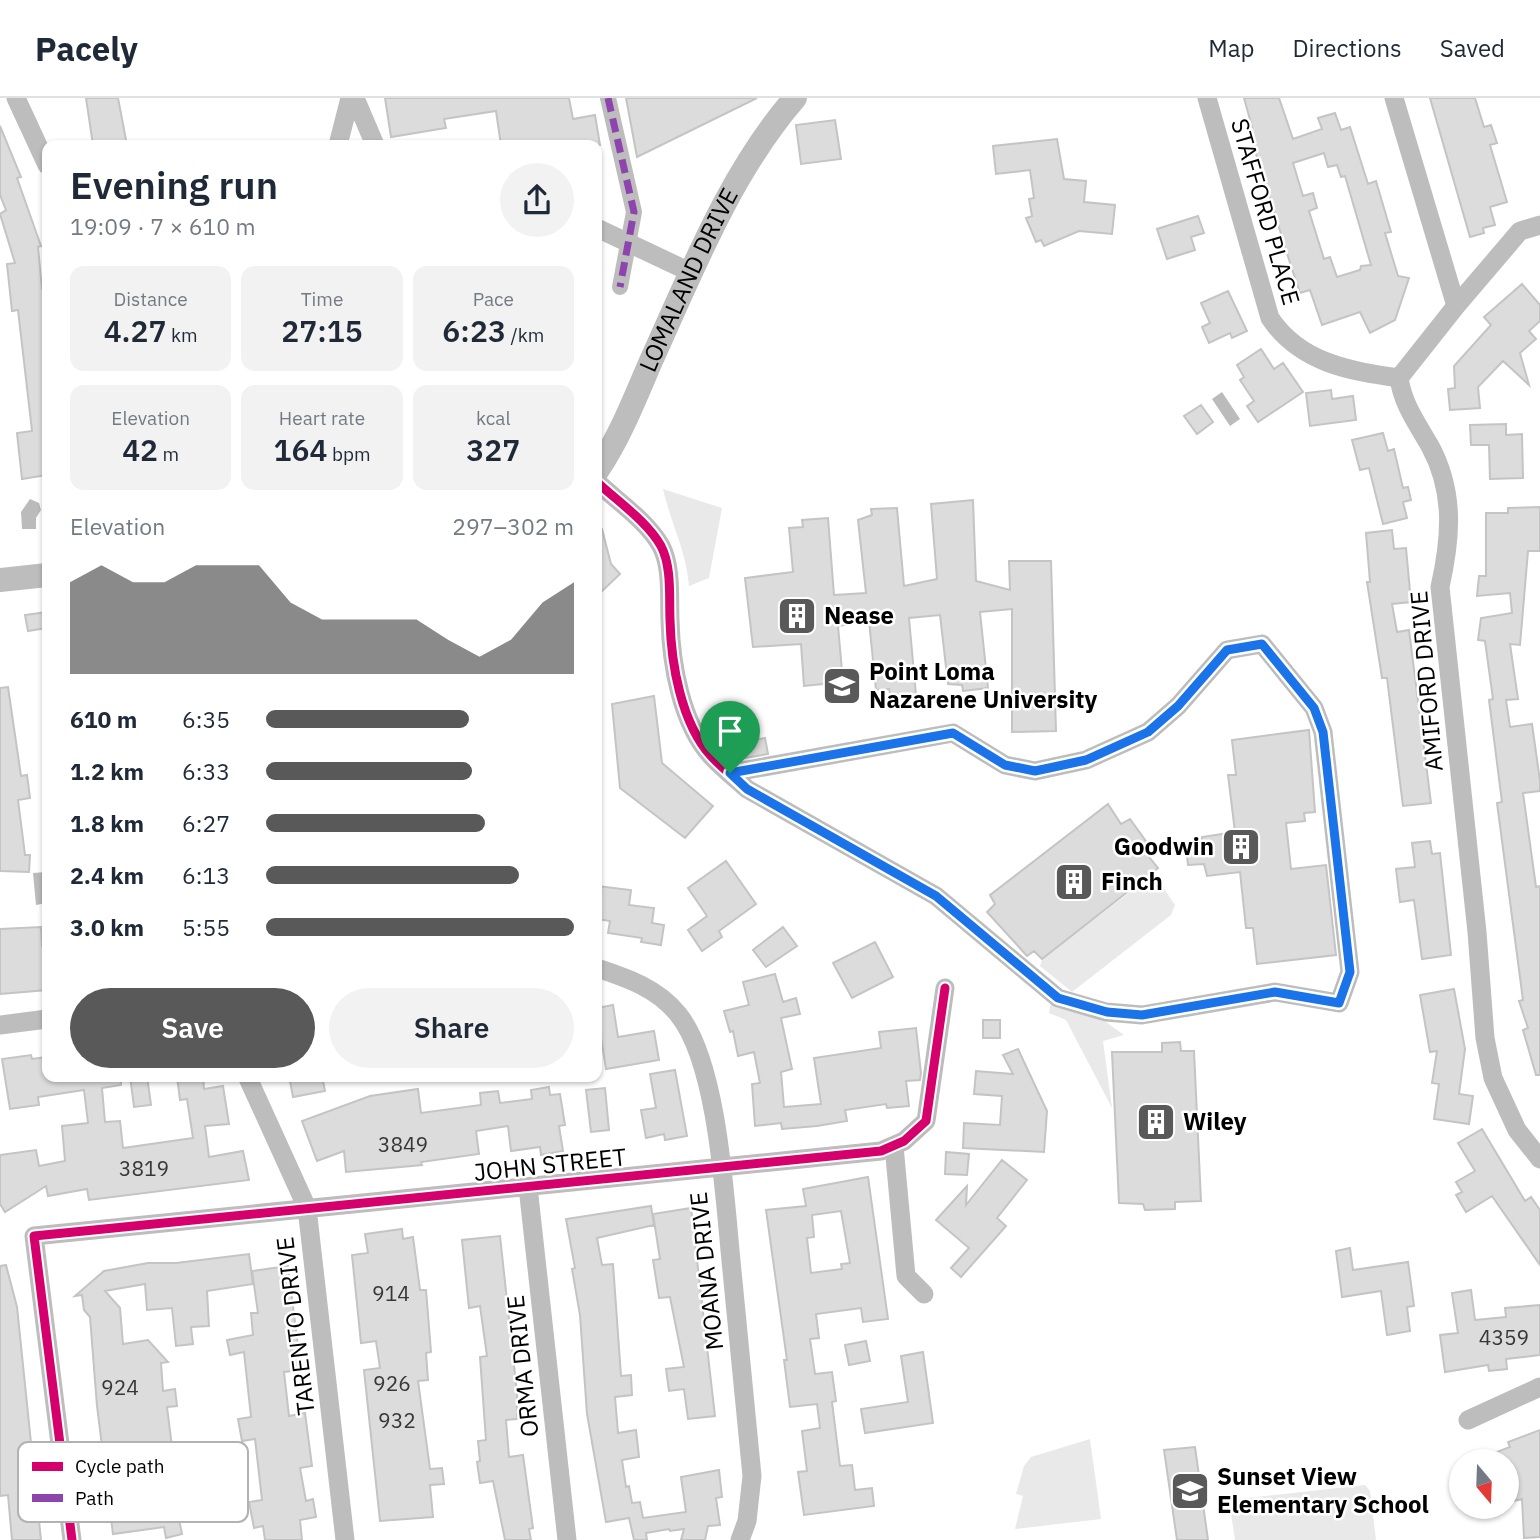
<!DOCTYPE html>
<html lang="en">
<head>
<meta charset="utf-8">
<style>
  :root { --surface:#fff; --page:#f2f2f3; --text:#1f2937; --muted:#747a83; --line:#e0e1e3; --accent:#595959 }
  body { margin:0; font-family:"IBM Plex Sans",sans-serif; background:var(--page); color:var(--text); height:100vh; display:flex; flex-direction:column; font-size:26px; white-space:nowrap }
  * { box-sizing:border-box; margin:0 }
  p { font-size:23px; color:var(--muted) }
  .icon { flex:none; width:38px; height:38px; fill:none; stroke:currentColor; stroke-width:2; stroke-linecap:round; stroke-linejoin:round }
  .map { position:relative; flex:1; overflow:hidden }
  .panel { position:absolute; left:42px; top:42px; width:560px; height:942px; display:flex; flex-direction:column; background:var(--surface); border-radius:14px; box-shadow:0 2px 5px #0004 }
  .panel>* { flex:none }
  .needle { width:46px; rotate:161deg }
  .tools { position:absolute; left:1449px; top:1351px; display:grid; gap:14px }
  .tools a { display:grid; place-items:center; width:70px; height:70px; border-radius:50%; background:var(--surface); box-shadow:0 2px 5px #0004; font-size:35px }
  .pin { position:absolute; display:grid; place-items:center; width:60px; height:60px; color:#fff; margin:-72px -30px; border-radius:50% 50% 50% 0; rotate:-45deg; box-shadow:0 0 7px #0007 }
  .pin .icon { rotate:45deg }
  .round { display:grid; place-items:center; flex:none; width:74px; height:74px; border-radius:37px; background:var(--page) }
  .head { display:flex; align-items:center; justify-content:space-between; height:119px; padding:0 28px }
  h1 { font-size:38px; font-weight:600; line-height:52px }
  .stats { display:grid; grid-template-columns:repeat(3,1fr); gap:10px; height:119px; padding:7px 28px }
  .stats div { display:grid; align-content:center; border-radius:14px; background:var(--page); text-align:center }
  .stats b { font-size:30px; font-weight:600 }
  .stats small { font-size:19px; font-weight:400 }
  .stats p { font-size:19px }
  .chart { height:196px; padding:14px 28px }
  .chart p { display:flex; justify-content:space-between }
  .chart svg { width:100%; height:126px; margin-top:7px; fill:var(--accent); opacity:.7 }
  .button { display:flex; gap:14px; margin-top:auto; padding:14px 28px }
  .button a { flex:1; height:80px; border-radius:42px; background:var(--accent); color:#fff; font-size:28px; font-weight:600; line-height:80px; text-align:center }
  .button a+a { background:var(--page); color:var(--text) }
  ul { padding:0 28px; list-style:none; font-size:23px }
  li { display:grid; grid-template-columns:112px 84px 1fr; align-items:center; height:52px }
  li i { height:18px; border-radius:9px; background:var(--accent) }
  header { display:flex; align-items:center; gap:42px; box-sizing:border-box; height:98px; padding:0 35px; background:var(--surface); border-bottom:2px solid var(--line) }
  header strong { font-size:33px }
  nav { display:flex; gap:38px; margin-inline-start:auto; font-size:24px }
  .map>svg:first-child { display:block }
  .green { fill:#e9e9e9 }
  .water { fill:#bbb }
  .building { fill:#dcdcdc; stroke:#c4c4c4; stroke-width:2; fill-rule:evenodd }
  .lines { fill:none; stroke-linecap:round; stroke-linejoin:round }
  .pedestrian { stroke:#bdbdbd; stroke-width:16 }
  .minor { stroke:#bdbdbd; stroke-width:19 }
  .tertiary { stroke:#bdbdbd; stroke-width:24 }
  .quiet { stroke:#8e44ad; stroke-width:7; stroke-dasharray:14 7; stroke-linecap:butt }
  .cycleway-casing { stroke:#fff; stroke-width:13 }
  .cycleway { stroke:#d6006c; stroke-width:9 }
  .route-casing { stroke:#fff; stroke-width:14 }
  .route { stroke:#1a73e8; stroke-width:9 }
  .labels { text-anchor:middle; stroke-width:5; stroke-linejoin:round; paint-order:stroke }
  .number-label { font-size:21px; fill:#373737 }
  .street-label { font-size:24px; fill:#000; stroke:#fff }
  .poi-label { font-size:24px; font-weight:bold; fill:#000; stroke:#fff; text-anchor:start }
  .key { fill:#fff; stroke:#b2b2b2; stroke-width:2 }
  .key-label { font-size:19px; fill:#000 }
</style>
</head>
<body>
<header>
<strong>Pacely</strong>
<nav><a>Map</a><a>Directions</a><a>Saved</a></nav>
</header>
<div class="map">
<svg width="1540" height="1442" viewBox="0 0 1540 1442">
  <rect width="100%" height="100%" fill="#fff"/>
  <path class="green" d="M663,391L722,410L709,480L689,488C686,452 671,426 663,391Z
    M1154,776L1175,807L1171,817L1072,894L1040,868L1042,861Z
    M1051,905L1102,921L1124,937L1103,943L1112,1010L1066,922L1049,915Z
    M1090,1341L1101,1421L1015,1431L1023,1398L1016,1396L1024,1368L1031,1359Z
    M1365,1387L1370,1393L1376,1442H1235L1229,1402Z"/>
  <path class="water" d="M1222,294L1240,321L1230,328L1212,301Z
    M30,401L39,405L41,412L36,420V431H22L21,414Z
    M46,774L47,805L36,807L33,775Z"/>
  <path class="building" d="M86,0H118L127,47H93Z
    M385,0H569L573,21L595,17L600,47H501L496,13L444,21L446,30L391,39Z
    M626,0H757L637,59Z
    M1244,0H1279L1293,41L1322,31L1318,20L1335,15L1341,32L1350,29L1368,86L1376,83L1391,134L1385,135L1398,178L1409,180L1395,222L1370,235L1360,214L1322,227L1310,192L1300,195L1291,168L1248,30L1252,29ZM1324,55L1328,69L1337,67L1341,79L1345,78L1371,167L1361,168L1360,172L1337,179L1330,159L1324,161L1309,113L1317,110L1313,95L1303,98L1293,65Z
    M1430,0H1475L1484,29L1491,27L1497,45L1490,47L1507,104L1490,109L1495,127L1483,130L1484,135L1470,139Z
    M835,22L841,61L801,66L796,27Z
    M0,28L21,79L17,80L41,148L38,149L42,191H47V377L22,381L17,335L32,333L18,212L12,213L7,166L15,165L0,116L6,112L0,97Z
    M1057,41L1064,81L1086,83L1084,104L1115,107L1112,136L1079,133L1044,148L1041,142L1036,144L1026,120L1032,118L1029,101L1034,100L1030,72L996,76L993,48Z
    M1198,118L1204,135L1191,139L1195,152L1167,161L1157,131Z
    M1522,186L1540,207V223L1529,233L1536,241L1520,255L1529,287L1503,263L1478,289L1480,310L1450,312L1448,291L1455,290L1454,268L1491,227L1484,219Z
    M1228,193L1247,233L1232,240L1230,235L1209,245L1202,229L1210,225L1201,205Z
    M1261,251L1274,271L1283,265L1303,294L1258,324L1247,308L1254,303L1240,282L1244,279L1237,267Z
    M1331,292L1332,301L1353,298L1356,322L1310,328L1306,295Z
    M1201,307L1213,324L1197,336L1184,318Z
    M1506,326V337L1522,336L1523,380L1490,381L1489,347H1471L1470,327Z
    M1383,335L1388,353L1394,351L1403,390L1408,389L1411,402L1403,404L1407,420L1383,426L1369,370L1360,372L1352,342Z
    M973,402L976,483L1010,492L1009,463H1051L1056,633L1012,634V511L980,514L988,590L963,593L962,587L948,586L940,517L909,520L916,597L891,599L889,591L876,592L869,523L838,528L843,584L804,588L801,546L753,549L745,480L793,474L789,430L803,429L802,422L828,420L834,497L866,495L858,422L872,417L871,411L897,410L904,488L937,481L931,406Z
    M1540,409V453H1528L1520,547L1510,546L1518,601L1506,602L1510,629L1532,626L1540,683V693L1523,695L1536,789L1540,788V977H1536L1523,932L1528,930L1519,903L1523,902L1497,705L1502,704L1489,602L1493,601L1485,543L1478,542L1481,520L1512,515L1510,495L1477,498L1479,478H1486V415H1508V410Z
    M597,431H602L611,466L620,476L597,498Z
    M1392,432L1394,451L1406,450L1411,504L1392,506L1397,534L1409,532L1431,705L1403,708L1387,580H1382L1367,484H1370L1366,435Z
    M47,514V530L28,533L25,517Z
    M8,589L21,678L27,677L30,700L18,702L25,757H30L29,774L0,773V590Z
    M654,598L662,665L713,708L685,740L620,690L612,606Z
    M1309,632L1315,714L1304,715L1305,723L1286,725L1291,771L1326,767L1336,857L1257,866L1253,830H1246L1240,774L1207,778L1204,766L1188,767L1186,749L1202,748V739L1235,734L1228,677H1236L1232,642Z
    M765,640L768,656L745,660L742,644Z
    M1108,706L1121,726L1130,721L1148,746L1142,750L1158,770L1042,861L1034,853L1027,858L987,814L995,806L990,797Z
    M1430,743L1432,756L1440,755L1451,857L1422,861L1414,802L1400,804L1396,771L1415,769L1412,745Z
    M726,763L756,806L719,833L722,839L702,853L688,832L707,818L688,790Z
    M597,788L631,792L629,807L654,810L652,825L664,827L661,847L641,844L642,840L608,835L610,823L597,821Z
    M41,829L42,848L47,847V892L0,896V831Z
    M783,829L797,848L766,869L753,852Z
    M875,844L893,879L852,900L833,865Z
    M775,876L783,904L796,900L800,916L781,920L792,971L781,974L784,1009L821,1006L814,960L881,950L879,934L916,930L921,975L920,982L906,983L909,1008L887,1010L886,1006L845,1012L847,1023L817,1028L782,1031L781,1025L755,1028L752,986L760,985L754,954L738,958L733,933L730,934L724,913L749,907L743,884Z
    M1454,891L1465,951L1459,996L1473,998L1469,1026L1434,1021L1439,986L1432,985L1437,953L1430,954L1420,897Z
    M613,907L618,939L654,933L659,962L606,971L600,933L597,934V910Z
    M983,922H1000V940H983Z
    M1180,944L1181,953H1194L1201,1103L1175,1104V1111L1145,1112L1143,1106L1119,1105L1112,954H1162V945Z
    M1018,951L1047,1013L1044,1054L963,1050L964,1025L1000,1027L1002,998L974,996L976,973L1013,976L1003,957Z
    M31,957L32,961L47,959V978H121V987L102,990L105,1024L120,1023L123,1050L193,1040L187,1001L180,1002L177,978H203L204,991L223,988L229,1026L205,1028L209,1059L243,1053L249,1082L89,1102L87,1091L48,1098L46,1088L5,1114L0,1106V1057L36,1052L39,1068L65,1063L62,1028L88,1025L84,992L38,999L39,1007L10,1011L2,961Z
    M675,972L687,1038L665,1042L664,1036L646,1040L641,1012L656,1010L650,976Z
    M130,978H147L151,1007L134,1009Z
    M289,978H322L325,993L293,999Z
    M549,989L550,997L560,996L565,1027L559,1028L563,1053L541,1057L540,1049L511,1053L508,1028L476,1033L479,1056L421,1064L422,1067L346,1074L344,1053L317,1063L302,1023L370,998L418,991L421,1015L481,1007L480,995L498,993L500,1005L532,1001L531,992Z
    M605,990L609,1032L591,1034L586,992Z
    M1482,1031L1525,1103L1531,1099L1540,1112V1167L1492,1098L1466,1114L1456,1097L1462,1094L1456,1084L1475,1073L1458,1045Z
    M946,1054L969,1056L967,1077L945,1076Z
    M1002,1062L1027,1082L997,1120L1006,1128L961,1179L951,1170L969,1150L936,1122L967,1088L966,1107Z
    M868,1079L888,1221L863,1224L861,1210L816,1216L819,1240L810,1241L815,1276L832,1274L836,1303L832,1304L840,1368L852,1367L855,1392L872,1390L874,1408L804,1417L798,1374L807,1373L802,1333L820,1330L817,1306L790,1309L784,1262H787L766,1112L806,1108L803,1091ZM841,1113L850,1165L841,1166L842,1171L811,1175L807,1140L814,1139L812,1117Z
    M651,1108L654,1127L597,1140L602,1167L613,1166L621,1278L631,1277L632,1297L615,1299L618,1335L636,1332L639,1359L622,1362L626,1389L629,1388L632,1405L640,1404L643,1420L686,1414L681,1379L719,1372L722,1399L716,1400L720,1427L708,1428L705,1442H681L684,1431L670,1433L669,1431L646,1435L647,1442H634L629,1420L606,1424L587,1316L580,1217L572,1171L575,1170L566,1121Z
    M691,1110L715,1318L688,1321L684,1291L669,1293L666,1271L684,1269L670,1199L659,1200L653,1162L660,1161L653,1116Z
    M402,1131L403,1141L413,1139L420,1192H426L431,1254L426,1255L428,1282L418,1283L430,1371L442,1370L444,1386L430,1387L433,1419L380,1423L364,1272L380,1270L376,1243L361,1245L352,1157L368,1155L365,1136Z
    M500,1138L517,1295V1321L506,1322L509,1359L523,1357L533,1430L529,1431L531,1442H505L493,1383L480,1385L477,1364L480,1363L478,1343L486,1342L480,1259L487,1258L480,1208L469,1210L462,1142Z
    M1350,1150L1353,1172L1408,1164L1414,1208L1407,1209L1410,1233L1387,1237L1381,1193L1342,1199L1336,1153Z
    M249,1156L253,1186L207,1193L209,1228L191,1229L193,1246L176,1248L172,1210L147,1212L145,1186L105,1193L120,1210L123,1246L148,1242L168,1264L161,1265L163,1293L175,1291L177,1308L167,1309L172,1349L152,1352L156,1381L176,1378L178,1393L163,1395L167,1424L179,1421L182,1436L166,1440L164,1429L113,1436L97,1308L90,1219L84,1212L82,1197L75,1198L104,1173L148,1165H176Z
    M6,1167L17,1209L41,1442H12L8,1397L0,1398V1168Z
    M288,1168L301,1272L284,1274L289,1318L305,1315L312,1368L300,1370L306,1403L313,1401L316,1419L300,1422L302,1442H265L263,1428L254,1430L249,1404L262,1402L255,1341L242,1343L238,1321L251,1319L244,1254L230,1257L227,1242L253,1237L251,1215H258L252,1173Z
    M1471,1192L1475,1222L1506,1219L1505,1210L1540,1207V1257L1506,1261L1507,1271L1489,1273L1488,1267L1445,1274L1440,1237L1458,1235L1452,1195Z
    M866,1243L870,1263L849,1267L845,1247Z
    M923,1254L933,1325L865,1335L861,1311L908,1304L901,1258Z
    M1540,1332V1439L1524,1440L1522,1401L1513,1403L1507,1385V1363L1476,1362L1510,1349L1508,1344Z
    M1195,1349L1208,1442H1177L1164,1352Z"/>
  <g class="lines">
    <path class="pedestrian" d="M608,0L634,114L620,189"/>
    <path class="minor" d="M16,0L47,67
      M355,0L375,47
      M1207,0L1270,220C1300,265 1350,273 1399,280
      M1394,0L1456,208L1399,280C1403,307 1417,325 1430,348C1455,394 1451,440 1440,489L1477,834L1485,940L1493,980L1517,1032L1540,1061
      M338,47L350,0
      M597,130L692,175
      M1456,208L1520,133L1540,127
      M597,384C617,403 647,423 661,448C672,469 669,499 670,522C671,565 681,625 711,658C722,670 735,680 747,691L936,798L1058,900L1106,914L1142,917L1275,894L1339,905L1350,874L1323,634L1314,610L1262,546L1227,552L1178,608L1148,634L1086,662L1035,673L1005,667L953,635L730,675
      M597,870C627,880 657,890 678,916C719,966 725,1107 732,1173C739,1241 745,1310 752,1378L747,1423L740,1442
      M0,927L47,921
      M247,978L307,1110L345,1442
      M894,1048L906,1178L924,1196
      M528,1089L567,1442
      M1468,1322L1540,1289
      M72,1442L34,1138L881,1053L904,1043L926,1023L945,890"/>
    <g class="tertiary">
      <path id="s1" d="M597,373C620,339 635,300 651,263C692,173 730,75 795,0"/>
      <path d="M0,482L47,477"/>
    </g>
    <path class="quiet" d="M608,0L634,114L620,189"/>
    <g class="cycleway-casing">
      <path id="cycleway" d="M597,384C617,403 647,423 661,448C672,469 669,499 670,522C671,565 681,625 711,658C722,670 735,680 747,691L936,798L1058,900L1106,914L1142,917L1275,894L1339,905L1350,874L1323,634L1314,610L1262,546L1227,552L1178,608L1148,634L1086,662L1035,673L1005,667L953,635L730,675
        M72,1442L34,1138L881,1053L904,1043L926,1023L945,890"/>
    </g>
    <use href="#cycleway" class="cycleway"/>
  </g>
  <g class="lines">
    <g class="route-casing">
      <path id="route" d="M1262,546L1314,610L1323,634L1350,874L1339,905L1275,894L1142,917L1107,914L1058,900L936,798L747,691L730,675L953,635L1005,667L1035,673L1086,662L1148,634L1178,608L1227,552Z"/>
    </g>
    <use href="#route" class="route"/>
  </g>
  <defs>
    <g id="building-square" transform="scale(2.0125)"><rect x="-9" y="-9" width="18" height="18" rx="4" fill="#595959" stroke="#fff"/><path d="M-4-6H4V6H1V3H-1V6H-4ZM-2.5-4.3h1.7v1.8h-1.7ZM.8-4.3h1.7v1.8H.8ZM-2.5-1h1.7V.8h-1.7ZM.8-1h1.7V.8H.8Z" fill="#fff"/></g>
    <g id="university-square" transform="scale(2.0125)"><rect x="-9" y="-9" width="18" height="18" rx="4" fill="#595959" stroke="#fff"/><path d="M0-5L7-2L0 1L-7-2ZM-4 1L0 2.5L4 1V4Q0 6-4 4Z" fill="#fff"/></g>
    <g id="school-square" transform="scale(2.0125)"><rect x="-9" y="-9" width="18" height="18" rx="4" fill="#595959" stroke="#fff"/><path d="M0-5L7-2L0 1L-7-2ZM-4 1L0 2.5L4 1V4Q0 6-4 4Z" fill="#fff"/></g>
  </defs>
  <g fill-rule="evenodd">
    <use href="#building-square" x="797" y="518"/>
    <use href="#university-square" x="842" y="588"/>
    <use href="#building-square" x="1241" y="749"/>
    <use href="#building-square" x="1074" y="784"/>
    <use href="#building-square" x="1156" y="1024"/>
    <use href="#school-square" x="1190" y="1393"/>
  </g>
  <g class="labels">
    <g class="number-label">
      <text x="403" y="1054">3849</text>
      <text x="144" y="1078">3819</text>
      <text x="391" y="1203">914</text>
      <text x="1504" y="1247">4359</text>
      <text x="392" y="1293">926</text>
      <text x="120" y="1297">924</text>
      <text x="397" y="1330">932</text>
    </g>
    <g class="street-label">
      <text transform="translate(1265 114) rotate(74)" y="8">STAFFORD PLACE</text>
      <text dy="8" stroke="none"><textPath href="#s1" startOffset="212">LOMALAND DRIVE</textPath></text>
      <text transform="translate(1427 583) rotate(-95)" y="8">AMIFORD DRIVE</text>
      <text transform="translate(550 1067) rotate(-6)" y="8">JOHN STREET</text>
      <text transform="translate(707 1173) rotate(-96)" y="8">MOANA DRIVE</text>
      <text transform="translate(296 1228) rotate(-97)" y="8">TARENTO DRIVE</text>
      <text transform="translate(523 1268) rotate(-96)" y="8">ORMA DRIVE</text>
    </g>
    <g class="poi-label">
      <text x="824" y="526">Nease</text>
      <text x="869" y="582">Point Loma<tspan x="869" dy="28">Nazarene University</tspan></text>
      <text x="1214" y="757" text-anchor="end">Goodwin</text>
      <text x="1101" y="792">Finch</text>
      <text x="1183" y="1032">Wiley</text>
      <text x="1217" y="1387">Sunset View<tspan x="1217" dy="28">Elementary School</tspan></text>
    </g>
  </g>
  <rect x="18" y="1344" width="230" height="80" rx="10" class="key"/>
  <rect x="32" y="1364" width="31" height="9" fill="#d6006c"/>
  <rect x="32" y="1396" width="31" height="8" fill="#8e44ad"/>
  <g class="key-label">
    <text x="75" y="1375">Cycle path</text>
    <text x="75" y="1407">Path</text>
  </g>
</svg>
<div class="tools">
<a><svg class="needle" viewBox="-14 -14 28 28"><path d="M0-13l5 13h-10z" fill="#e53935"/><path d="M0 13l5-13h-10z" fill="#747a83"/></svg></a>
</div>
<div class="pin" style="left:730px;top:675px;background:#1e9e55"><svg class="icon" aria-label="arrive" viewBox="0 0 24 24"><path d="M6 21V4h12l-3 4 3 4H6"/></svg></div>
<section class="panel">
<div class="head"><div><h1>Evening run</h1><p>19:09 · 7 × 610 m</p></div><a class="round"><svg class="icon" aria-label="share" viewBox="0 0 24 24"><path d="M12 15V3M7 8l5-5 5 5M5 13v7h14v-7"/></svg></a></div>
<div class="stats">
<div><p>Distance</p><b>4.27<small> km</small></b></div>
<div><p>Time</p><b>27:15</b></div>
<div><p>Pace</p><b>6:23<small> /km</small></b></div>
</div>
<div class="stats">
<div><p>Elevation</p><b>42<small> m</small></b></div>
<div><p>Heart rate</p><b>164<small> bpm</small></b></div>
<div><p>kcal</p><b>327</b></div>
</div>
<div class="chart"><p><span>Elevation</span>297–302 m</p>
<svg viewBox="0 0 160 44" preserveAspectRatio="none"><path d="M0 44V12L10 6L20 12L30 12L40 6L50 6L60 6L70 19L80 25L90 25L100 25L110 25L120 32L130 38L140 32L150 19L160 12V44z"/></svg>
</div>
<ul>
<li><b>610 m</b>6:35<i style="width:66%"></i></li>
<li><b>1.2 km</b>6:33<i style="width:67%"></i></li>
<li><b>1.8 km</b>6:27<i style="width:71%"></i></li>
<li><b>2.4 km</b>6:13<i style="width:82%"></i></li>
<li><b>3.0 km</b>5:55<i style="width:100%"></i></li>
</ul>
<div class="button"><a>Save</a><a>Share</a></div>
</section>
</div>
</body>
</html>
